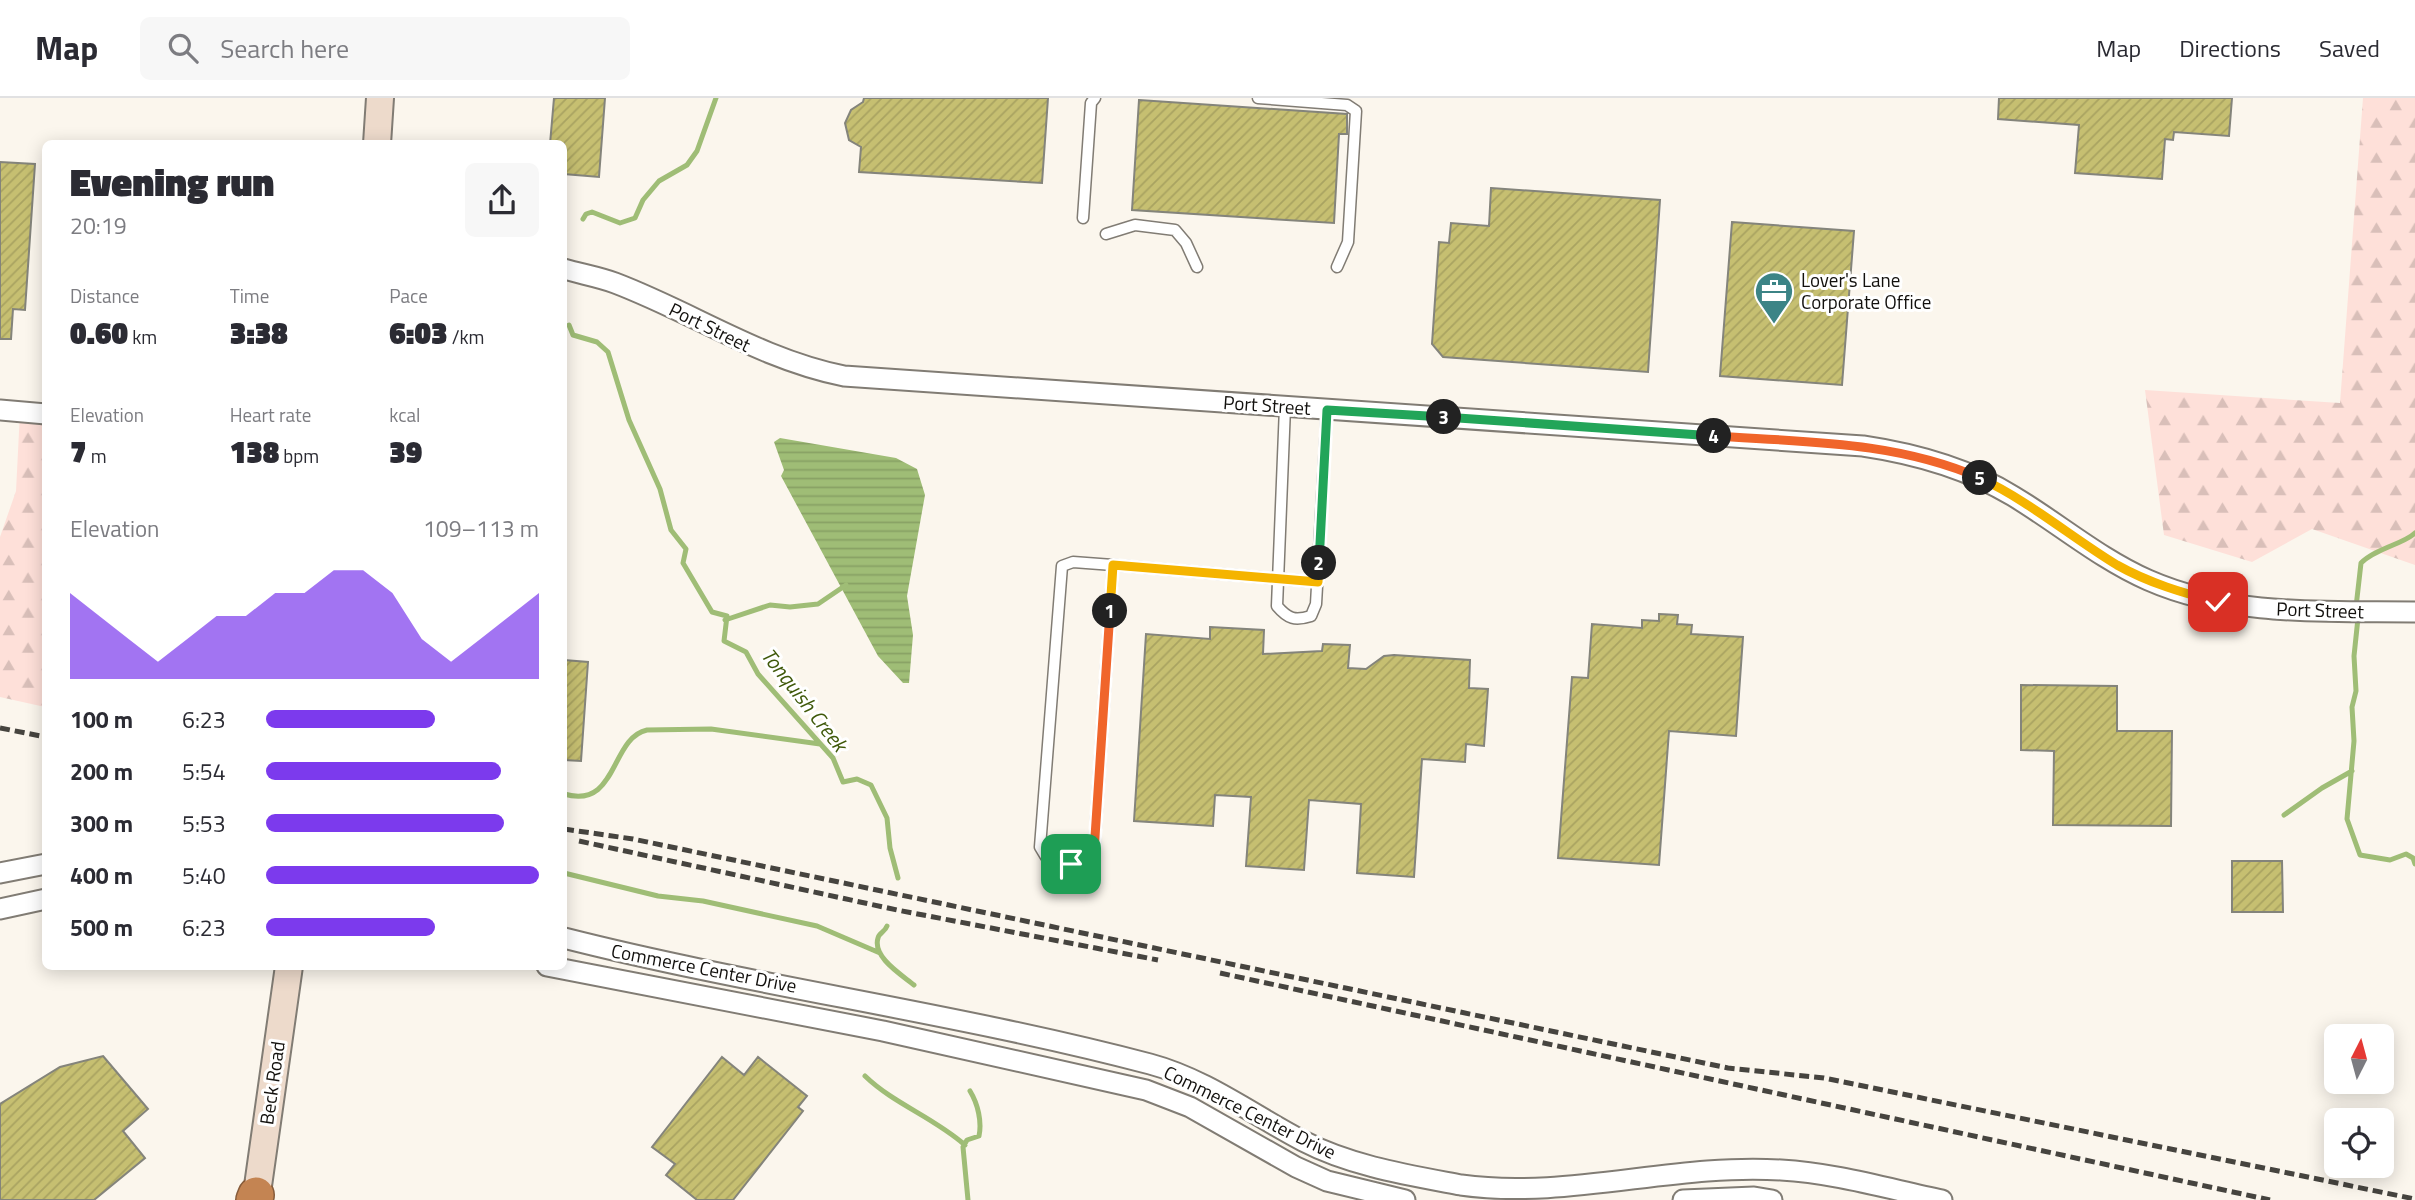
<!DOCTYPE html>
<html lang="en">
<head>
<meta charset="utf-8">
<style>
  :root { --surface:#fff; --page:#f7f7f7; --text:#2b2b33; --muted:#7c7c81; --line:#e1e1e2; --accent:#7c3aed }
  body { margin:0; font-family:"Titillium Web",sans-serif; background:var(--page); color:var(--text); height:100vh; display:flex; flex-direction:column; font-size:26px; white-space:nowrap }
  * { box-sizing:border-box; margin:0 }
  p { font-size:23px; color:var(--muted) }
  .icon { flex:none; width:38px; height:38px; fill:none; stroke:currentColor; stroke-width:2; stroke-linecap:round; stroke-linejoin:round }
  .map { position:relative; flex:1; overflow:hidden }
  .sheet { position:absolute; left:42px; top:42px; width:525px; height:830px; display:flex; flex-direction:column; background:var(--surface); border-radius:10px; box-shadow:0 4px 18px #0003 }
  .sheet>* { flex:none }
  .needle { width:46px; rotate:6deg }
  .buttons { position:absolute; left:2324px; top:926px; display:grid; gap:14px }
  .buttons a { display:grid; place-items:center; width:70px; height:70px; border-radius:10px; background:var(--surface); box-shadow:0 4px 18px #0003; font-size:35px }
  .pin { position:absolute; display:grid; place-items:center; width:60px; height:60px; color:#fff; margin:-30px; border-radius:14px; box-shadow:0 4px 10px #0006 }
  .km { position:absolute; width:35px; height:35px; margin:-18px; border-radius:50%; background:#222; color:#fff; font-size:19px; line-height:35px; text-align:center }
  .round { display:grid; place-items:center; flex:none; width:74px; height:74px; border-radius:10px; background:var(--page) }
  .summary { display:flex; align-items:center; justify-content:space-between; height:119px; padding:0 28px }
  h1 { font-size:38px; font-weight:800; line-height:52px }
  .figures { display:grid; grid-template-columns:repeat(3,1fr); gap:10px; height:119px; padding:7px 28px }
  .figures div { display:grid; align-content:center }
  .figures b { font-size:30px; font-weight:800 }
  .figures small { font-size:19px; font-weight:400 }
  .figures p { font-size:19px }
  .chart { height:196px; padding:14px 28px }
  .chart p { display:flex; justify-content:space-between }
  .chart svg { width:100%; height:126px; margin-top:7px; fill:var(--accent); opacity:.7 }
  ul { padding:0 28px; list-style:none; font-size:23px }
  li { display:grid; grid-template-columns:112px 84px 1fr; align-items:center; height:52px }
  li i { height:18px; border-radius:9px; background:var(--accent) }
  header { display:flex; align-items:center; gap:42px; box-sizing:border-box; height:98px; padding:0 35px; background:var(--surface); border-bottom:2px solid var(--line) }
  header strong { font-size:33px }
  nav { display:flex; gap:38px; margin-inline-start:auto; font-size:24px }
  .search { width:490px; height:63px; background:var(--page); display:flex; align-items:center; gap:18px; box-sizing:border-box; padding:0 24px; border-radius:10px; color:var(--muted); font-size:26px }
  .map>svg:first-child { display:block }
  .forest { fill:url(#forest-firs) }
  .water { fill:url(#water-rules) }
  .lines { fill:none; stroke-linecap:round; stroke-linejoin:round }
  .stream { stroke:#9fbd76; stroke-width:5 }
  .building { fill:url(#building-hatch); stroke:#84847b; stroke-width:2 }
  .lane-casing { stroke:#817c74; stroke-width:13 }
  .street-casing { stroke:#817c74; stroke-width:23 }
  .secondary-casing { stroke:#817c74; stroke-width:30 }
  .highway-casing { stroke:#865b3a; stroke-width:38 }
  .lane { stroke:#fff; stroke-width:10 }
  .street { stroke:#fff; stroke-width:19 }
  .secondary { stroke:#eddacb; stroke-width:26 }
  .highway { stroke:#c48452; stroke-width:35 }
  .rail { stroke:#46443f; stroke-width:5; stroke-dasharray:10 5; stroke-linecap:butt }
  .split-1-casing { stroke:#fff; stroke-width:14 }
  .split-2-casing { stroke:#fff; stroke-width:14 }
  .split-3-casing { stroke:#fff; stroke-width:14 }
  .split-4-casing { stroke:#fff; stroke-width:14 }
  .split-5-casing { stroke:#fff; stroke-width:14 }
  .split-6-casing { stroke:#fff; stroke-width:14 }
  .split-1 { stroke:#f0652b; stroke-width:9 }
  .split-2 { stroke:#f5b400; stroke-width:9 }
  .split-3 { stroke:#22a559; stroke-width:9 }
  .split-4 { stroke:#22a559; stroke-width:9 }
  .split-5 { stroke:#f0652b; stroke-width:9 }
  .split-6 { stroke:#f5b400; stroke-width:9 }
  .labels { text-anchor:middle; stroke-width:6; stroke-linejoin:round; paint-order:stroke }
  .poi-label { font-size:19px; fill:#12100d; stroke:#fff; text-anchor:start }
  .street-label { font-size:19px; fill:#12100d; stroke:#fff }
  .water-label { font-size:21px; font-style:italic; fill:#3f590a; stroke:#fff }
</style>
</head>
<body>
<header>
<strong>Map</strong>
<div class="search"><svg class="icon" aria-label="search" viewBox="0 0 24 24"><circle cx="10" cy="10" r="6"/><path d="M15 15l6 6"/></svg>Search here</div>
<nav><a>Map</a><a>Directions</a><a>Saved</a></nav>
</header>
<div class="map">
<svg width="2415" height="1102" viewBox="0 0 2415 1102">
  <defs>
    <pattern id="forest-firs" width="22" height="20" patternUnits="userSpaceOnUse" patternTransform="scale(1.75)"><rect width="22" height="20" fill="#fee0d9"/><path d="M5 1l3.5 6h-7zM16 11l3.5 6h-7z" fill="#d9bfb9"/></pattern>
    <pattern id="water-rules" width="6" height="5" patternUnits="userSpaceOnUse" patternTransform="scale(1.75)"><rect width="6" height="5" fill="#9fbd76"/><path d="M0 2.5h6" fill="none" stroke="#88a165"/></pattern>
    <pattern id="building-hatch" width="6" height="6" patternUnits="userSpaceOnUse" patternTransform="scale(1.75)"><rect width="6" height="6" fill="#c6bf71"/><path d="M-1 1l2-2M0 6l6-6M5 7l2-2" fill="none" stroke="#a9a361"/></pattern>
  </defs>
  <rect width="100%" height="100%" fill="#fbf6ed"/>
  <path class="forest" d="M2363,0H2415V467L2312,431L2252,464L2164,437L2145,292L2340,305Z
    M20,314L45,316V609L0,599V439L16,393Z"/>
  <path class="water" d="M780,340L896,360L917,371L925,397L907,498L913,537L909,585H903L878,558L781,378L784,372L774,344Z"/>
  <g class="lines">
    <path class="stream" d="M583,121L586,116L592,114L620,125L635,120L643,102L659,83L687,67L697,53L716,0
      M569,227L573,237L597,244L608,254L629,322L660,391L671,432L686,451L683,465L712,514L727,518L724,543L746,554L758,576L833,660L843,684L857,681L871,687L887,720L890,750L898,780
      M2356,509L2361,465C2376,450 2404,446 2415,435
      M2358,520L2354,558L2356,593L2352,609L2354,643L2347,721L2360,757L2390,762L2406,756L2413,760L2415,766
      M725,522L770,507L790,509L818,506L846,487
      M564,696C618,712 610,640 647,632L711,631L820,646
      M2284,717L2322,690L2352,673
      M564,775L658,798L703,803L817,828L880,855
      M887,828C885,834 879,835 878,840C872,859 902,877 914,887
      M865,978C894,1006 933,1019 965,1047
      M968,1102L963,1049L967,1042L979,1038C982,1024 978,1006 970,993"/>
  </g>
  <path class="building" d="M554,0H605L599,79L564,76V46H550Z
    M864,0H1048L1042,85L859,74L861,49L849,42L845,25L851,12L863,4Z
    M1999,0H2232L2229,38L2174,34L2173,42L2165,41L2162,81L2075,75L2079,27L1998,21Z
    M1139,2L1347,16V36H1339L1334,125L1132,112Z
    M0,64L35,66L25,212L13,211L11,241H0Z
    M1491,90L1660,102L1648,274L1443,259L1432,246L1439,144L1449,145L1451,125L1489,128Z
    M1732,124L1854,133L1842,287L1720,278Z
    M1659,516L1678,517L1677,526L1692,527L1691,536L1743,539L1736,638L1669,633L1659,767L1558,760L1572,579L1588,580L1592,526L1642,530V522L1659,523Z
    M1210,529L1264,532L1263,556L1322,553L1323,546L1350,547L1348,570L1366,571L1384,558L1394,557L1470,562L1469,590L1488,591L1484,648L1466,646L1465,664L1422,661L1414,779L1357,775L1361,706L1309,702L1304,772L1246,768L1251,699L1215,697L1213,728L1134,723L1146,536L1210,541Z
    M564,562L588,564L581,663L564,662Z
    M2021,587L2117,588V633H2172L2171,728L2053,727L2054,653L2021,652Z
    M2232,763H2282L2283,814H2232Z
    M103,958L148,1011L123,1033L145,1060L94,1102H0V1006L60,969Z
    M722,959L744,977L758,959L807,998L798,1009L803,1013L733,1102H697L666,1077L675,1066L652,1049Z"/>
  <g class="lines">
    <g class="lane-casing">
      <path id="lane" d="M1258,0L1347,7L1356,13L1348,144L1337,169
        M1083,120L1091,5L1095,0
        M1106,136L1135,127L1175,132L1186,145L1197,169
        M1285,309L1277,508C1288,521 1295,523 1311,518L1316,506L1327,312
        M1113,467L1073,464L1062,468L1040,749L1046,759L1071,766L1090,763L1094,754L1113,467L1318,484"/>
    </g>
    <g class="street-casing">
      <path id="street" d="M564,171C581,176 599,179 615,185C694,215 760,261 844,278L1863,348C1917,356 1967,370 2013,398C2058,425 2100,461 2148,482C2232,519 2326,513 2415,514
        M0,312L46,316
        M0,775L46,766
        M0,811L46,801
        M564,840C757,889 957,915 1150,966C1206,981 1253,1017 1303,1043C1351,1068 1408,1077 1461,1087C1567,1102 1674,1065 1781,1072C1835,1075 1889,1091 1942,1102
        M547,868L883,933L1146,992L1190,1009L1296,1069L1327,1083L1405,1102
        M1683,1102L1754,1099L1772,1102"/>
    </g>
    <g class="secondary-casing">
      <path id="secondary" d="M377,46L380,0
        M256,1102L289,868"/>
    </g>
    <g class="highway-casing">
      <path id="highway" d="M254,1102L256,1097"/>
    </g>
    <use href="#lane" class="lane"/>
    <use href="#street" class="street"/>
    <use href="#secondary" class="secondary"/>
    <use href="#highway" class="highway"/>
    <path class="rail" d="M0,630L46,639
      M564,731L633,741L1728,970L1824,980L2415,1101
      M579,743L897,812L1158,862
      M1220,875L2270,1102"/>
  </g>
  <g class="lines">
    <g class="split-1-casing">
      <path id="split-1" d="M1071,766L1090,763L1094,754L1110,513"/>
    </g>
    <g class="split-2-casing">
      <path id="split-2" d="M1110,513L1113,467L1318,484L1319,465"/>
    </g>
    <g class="split-3-casing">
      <path id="split-3" d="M1319,465L1327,312L1444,319"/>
    </g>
    <g class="split-4-casing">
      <path id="split-4" d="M1444,319L1714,338"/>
    </g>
    <g class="split-5-casing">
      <path id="split-5" d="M1714,338C1804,344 1896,343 1980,380"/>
    </g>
    <g class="split-6-casing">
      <path id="split-6" d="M1980,380C2029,403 2071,439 2117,467C2149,485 2183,495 2218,504"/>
    </g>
    <use href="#split-1" class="split-1"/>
    <use href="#split-2" class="split-2"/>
    <use href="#split-3" class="split-3"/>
    <use href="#split-4" class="split-4"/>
    <use href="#split-5" class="split-5"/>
    <use href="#split-6" class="split-6"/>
  </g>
  <defs>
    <g id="office-pin" transform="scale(2.0125)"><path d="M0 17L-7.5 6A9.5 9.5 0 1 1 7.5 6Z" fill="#3c8486" stroke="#fff"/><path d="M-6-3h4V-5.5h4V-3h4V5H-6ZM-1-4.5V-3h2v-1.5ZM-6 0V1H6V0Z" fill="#fff"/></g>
  </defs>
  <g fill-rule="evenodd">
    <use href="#office-pin" x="1774" y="193"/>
  </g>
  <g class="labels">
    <g class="poi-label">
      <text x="1801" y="189">Lover's Lane<tspan x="1801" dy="22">Corporate Office</tspan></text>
    </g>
    <g class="street-label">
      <text transform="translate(710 229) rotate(26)" y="7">Port Street</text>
      <text transform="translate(1267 307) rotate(4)" y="7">Port Street</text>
      <text transform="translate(2320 512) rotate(2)" y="7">Port Street</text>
      <text transform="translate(704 870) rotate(11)" y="7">Commerce Center Drive</text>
      <text transform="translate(272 985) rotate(-82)" y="7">Beck Road</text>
      <text transform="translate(1250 1014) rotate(26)" y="7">Commerce Center Drive</text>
    </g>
    <g class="water-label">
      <text transform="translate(804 602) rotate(52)" y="7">Tonquish Creek</text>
    </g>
  </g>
</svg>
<div class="buttons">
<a><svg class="needle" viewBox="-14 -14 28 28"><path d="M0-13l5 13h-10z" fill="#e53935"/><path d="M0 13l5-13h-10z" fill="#7c7c81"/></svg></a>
<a><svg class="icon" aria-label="locate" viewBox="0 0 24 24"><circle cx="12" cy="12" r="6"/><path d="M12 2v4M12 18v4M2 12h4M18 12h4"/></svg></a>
</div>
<div class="pin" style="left:1071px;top:766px;background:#1e9e55"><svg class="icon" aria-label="arrive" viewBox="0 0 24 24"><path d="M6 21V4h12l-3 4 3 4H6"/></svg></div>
<div class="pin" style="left:2218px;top:504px;background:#d93025"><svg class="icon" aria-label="check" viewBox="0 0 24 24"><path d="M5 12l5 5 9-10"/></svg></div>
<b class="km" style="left:1110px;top:513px">1</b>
<b class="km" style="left:1319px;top:465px">2</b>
<b class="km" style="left:1444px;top:319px">3</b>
<b class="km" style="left:1714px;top:338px">4</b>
<b class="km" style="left:1980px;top:380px">5</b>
<section class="sheet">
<div class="summary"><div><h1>Evening run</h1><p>20:19</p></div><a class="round"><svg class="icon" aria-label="share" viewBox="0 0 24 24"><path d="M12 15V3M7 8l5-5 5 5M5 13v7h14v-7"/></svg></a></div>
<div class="figures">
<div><p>Distance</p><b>0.60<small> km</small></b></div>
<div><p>Time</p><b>3:38</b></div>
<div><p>Pace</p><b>6:03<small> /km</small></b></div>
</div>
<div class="figures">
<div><p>Elevation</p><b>7<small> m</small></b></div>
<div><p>Heart rate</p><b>138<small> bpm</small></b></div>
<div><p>kcal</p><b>39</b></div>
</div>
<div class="chart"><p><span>Elevation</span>109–113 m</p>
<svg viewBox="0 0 160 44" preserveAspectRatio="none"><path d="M0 44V14L10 22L20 30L30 38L40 30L50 22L60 22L70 14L80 14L90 6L100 6L110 14L120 30L130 38L140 30L150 22L160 14V44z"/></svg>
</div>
<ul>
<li><b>100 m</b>6:23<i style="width:62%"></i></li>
<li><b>200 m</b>5:54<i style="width:86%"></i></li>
<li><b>300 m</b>5:53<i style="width:87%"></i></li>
<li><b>400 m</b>5:40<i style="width:100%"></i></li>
<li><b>500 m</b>6:23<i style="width:62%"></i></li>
</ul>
</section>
</div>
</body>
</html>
